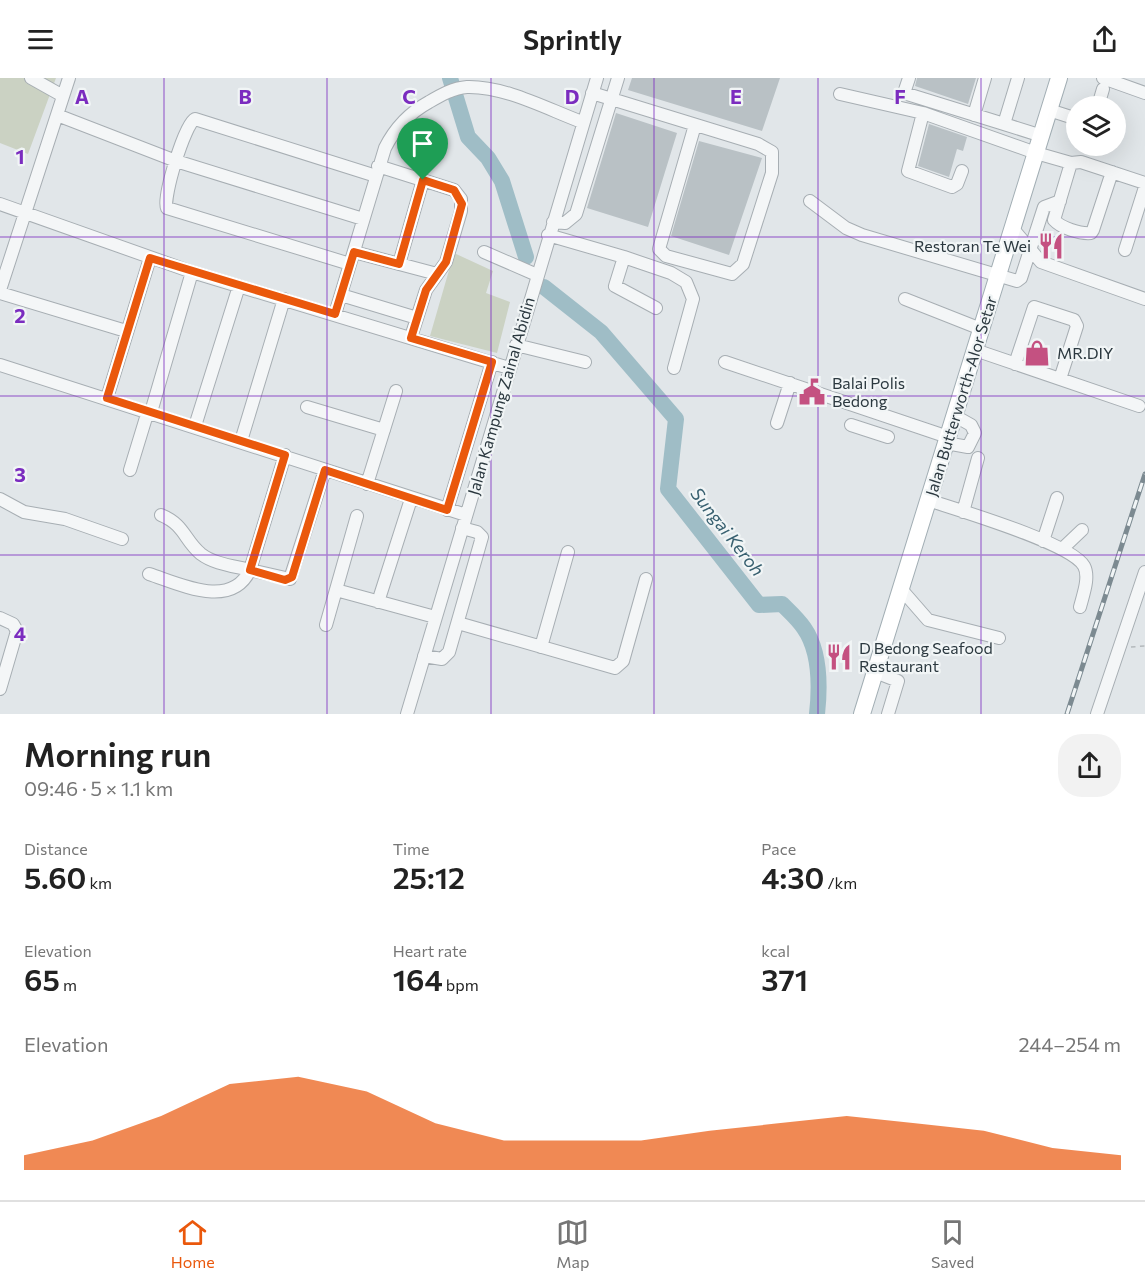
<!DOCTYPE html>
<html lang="en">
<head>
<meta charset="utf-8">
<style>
  :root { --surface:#fff; --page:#f2f2f2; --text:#222; --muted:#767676; --line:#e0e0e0; --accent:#ea580c }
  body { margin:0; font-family:Commissioner,sans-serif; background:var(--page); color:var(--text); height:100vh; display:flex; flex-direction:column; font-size:22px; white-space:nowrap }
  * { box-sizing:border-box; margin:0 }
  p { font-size:20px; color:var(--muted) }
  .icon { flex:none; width:33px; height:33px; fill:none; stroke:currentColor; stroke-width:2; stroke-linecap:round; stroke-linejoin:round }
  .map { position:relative; height:636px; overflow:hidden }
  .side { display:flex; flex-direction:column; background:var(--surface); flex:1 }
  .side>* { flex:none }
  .fabs { position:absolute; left:1066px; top:18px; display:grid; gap:12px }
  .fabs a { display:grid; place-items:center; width:60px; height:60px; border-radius:50%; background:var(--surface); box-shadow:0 6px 24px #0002; font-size:30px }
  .pin { position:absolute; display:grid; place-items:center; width:51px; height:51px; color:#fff; margin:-62px -26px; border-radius:50% 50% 50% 0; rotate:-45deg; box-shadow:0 0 6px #0007 }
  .pin .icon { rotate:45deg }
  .round { display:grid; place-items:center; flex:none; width:63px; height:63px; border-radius:24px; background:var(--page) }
  .headline { display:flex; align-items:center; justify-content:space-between; height:102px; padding:0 24px }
  h1 { font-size:33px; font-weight:600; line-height:45px }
  .metrics { display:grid; grid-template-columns:repeat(3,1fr); gap:9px; height:102px; padding:6px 24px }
  .metrics div { display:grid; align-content:center }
  .metrics b { font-size:30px; font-weight:600 }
  .metrics small { font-size:16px; font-weight:400 }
  .metrics p { font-size:16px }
  .chart { height:168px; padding:12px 24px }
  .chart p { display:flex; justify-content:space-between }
  .chart svg { width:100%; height:108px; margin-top:6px; fill:var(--accent); opacity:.7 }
  header { display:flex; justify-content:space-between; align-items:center; height:78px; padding:0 24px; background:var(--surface); font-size:27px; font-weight:600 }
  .dock { display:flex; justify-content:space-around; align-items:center; height:84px; border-top:2px solid var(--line); background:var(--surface); font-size:16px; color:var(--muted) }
  .dock a { display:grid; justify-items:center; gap:3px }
  .dock .on { color:var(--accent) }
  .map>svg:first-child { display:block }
  .green { fill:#cbd2c3 }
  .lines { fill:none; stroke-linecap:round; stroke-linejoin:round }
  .river { stroke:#9fbdc6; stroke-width:16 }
  .building { fill:#b9c1c5 }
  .minor-casing { stroke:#a7aeb3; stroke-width:14 }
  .major-casing { stroke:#a2aeb4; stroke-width:18 }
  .path { stroke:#b4b9bc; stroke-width:1.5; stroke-dasharray:4.5 4.5; stroke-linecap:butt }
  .minor { stroke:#f4f6f7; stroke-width:12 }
  .major { stroke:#fff; stroke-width:16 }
  .rail-casing { stroke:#7c8a91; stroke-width:5 }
  .rail { stroke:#f1f5f6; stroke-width:3; stroke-dasharray:9; stroke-linecap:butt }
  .route-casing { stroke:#fff; stroke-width:12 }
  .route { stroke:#ea580c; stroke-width:8 }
  .grid { fill:none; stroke:#7b2cbf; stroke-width:1.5; stroke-opacity:0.55 }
  .labels { text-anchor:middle; stroke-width:4.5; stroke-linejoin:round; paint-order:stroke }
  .poi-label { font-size:16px; fill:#2b383f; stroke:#f1f5f6; text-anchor:start }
  .street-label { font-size:16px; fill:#2b383f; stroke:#f1f5f6 }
  .water-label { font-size:18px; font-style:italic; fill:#386070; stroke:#f1f5f6 }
  .grid-label { font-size:20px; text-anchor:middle; font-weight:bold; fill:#7b2cbf; stroke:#f1f5f6; stroke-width:4.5; stroke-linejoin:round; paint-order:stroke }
</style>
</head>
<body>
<header><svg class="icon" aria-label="menu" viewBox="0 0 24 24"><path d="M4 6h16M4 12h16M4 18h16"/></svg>Sprintly<svg class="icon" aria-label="share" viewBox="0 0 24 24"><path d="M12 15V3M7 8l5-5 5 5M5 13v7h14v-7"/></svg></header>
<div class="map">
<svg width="1145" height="636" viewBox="0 0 1145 636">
  <rect width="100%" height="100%" fill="#e1e6e9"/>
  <path class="green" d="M0,0H56L28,76L0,65Z
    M454,175L493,193L486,215L510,224L497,275L430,258Z"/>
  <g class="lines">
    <path class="river" d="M450,0L468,59L488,80L502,103L526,179
      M544,209L601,254L676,341L668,411L759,527L782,526C789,533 798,541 804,550C820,573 820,609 817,636"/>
  </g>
  <path class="building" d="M632,0H780L762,53L628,12Z
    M917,0H976L968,26L915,8Z
    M616,35L677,55L648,149L587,130Z
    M929,46L967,59L963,73L957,71L949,99L918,88Z
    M699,63L762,80L729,177L671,158Z"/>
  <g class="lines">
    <g class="minor-casing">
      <path id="minor" d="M31,0L63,18
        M909,0L904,15L1004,46
        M1018,0L1004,46L1042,58
        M1103,0L1145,15
        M592,15L758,66L772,74V95L743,186L732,196L666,178L659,171L695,47
        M840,16L923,35L1036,75L1071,85L1081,84L1145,105
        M1098,28L1103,11
        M1049,32L1077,41
        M923,35L908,93L952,109L957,106L962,93
        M57,37L176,83L363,141
        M974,37L985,0
        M1071,85L1054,142C1061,150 1080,156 1091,155L1093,152L1112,94
        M378,88L454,112L461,121V133L446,184L426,212L411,259
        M810,123L846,150L862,157L1017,203L1021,200L1044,129L1060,123
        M0,126L192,194L509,290
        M553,144L565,145L576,136L618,0
        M1013,151L1041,184L1145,221
        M548,157L624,179L671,195L686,204L693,221L674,290
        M1125,172L1145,109
        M354,174L437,196
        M484,174L537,197
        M624,179L615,208L656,230
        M350,186L167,130C162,121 185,45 195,41L376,98
        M399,186L423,102
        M0,212L69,0
        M0,215L126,253
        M341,217L417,240
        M905,221L981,251
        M335,236L385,70C395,50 409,35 429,24C441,17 453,10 467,9C505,8 547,31 582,44
        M516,267L585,284
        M975,272L1139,328
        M725,284L948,359
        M1015,286L1034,229L1074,242L1077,248L1060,301
        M0,287L466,437
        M107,320L150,180
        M307,329L384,352
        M151,334L192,194
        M777,345L790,305
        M851,347L888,359
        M195,348L239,208
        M241,363L284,221
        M946,365L968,369L975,355L971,347L955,338
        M130,392L148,333
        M367,406L396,313
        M0,421L24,434L65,441L122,461
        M928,422C958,432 1071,465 1084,488C1090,499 1083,517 1080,529
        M447,432L492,284
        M963,434L978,380
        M161,437C185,447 184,462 201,476C214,486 234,488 250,492L285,377
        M1043,463L1057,420
        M1062,471L1082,452
        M149,496C180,506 231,532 250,492L290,501L325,392
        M901,511L928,542L999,560
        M336,512L435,539
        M378,524L411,421
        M0,540L13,546L17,553L0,611
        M458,545L615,590L623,583L646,501
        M326,547L357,438
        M541,569L568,474
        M424,578L442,581L449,574L482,459L477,454L462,450
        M875,594L898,603L888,636
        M407,636L597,0
        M1097,636L1145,494"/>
    </g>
    <g class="major-casing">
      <path id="major" d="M862,636L1059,0"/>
    </g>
    <path class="path" d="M1131,569L1145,568"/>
    <use href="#minor" class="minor"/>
    <use href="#major" class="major"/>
    <g class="rail-casing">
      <path id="rail" d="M1067,636L1145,396"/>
    </g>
    <use href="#rail" class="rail"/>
  </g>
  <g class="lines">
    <g class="route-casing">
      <path id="route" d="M423,102L454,112L462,126L446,184L426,212L411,260L492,284L447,432L325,392L292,499L285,502L250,492L285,377L107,320L150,180L335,236L354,174L399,186Z"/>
    </g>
    <use href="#route" class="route"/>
  </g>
  <path class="grid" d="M164,0V636M327,0V636M491,0V636M654,0V636M818,0V636M981,0V636M0,159H1145M0,318H1145M0,477H1145"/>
  <defs>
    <g id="restaurant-bare" transform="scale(2.07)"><path d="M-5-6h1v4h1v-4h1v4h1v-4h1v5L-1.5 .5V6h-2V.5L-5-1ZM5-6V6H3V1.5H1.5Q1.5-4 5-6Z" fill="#c45181" stroke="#f1f5f6" stroke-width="2.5" paint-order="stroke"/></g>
    <g id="shop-bare" transform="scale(2.07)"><path d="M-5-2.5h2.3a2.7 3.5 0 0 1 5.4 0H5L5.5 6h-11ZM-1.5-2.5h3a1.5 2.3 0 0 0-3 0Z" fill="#c45181" stroke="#f1f5f6" stroke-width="2.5" paint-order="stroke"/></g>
    <g id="civic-bare" transform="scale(2.07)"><path d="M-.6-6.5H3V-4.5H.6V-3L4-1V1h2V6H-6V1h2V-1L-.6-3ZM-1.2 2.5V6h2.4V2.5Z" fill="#c45181" stroke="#f1f5f6" stroke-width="2.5" paint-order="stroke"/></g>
  </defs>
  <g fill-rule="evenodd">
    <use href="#restaurant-bare" x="1051" y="168"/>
    <use href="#shop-bare" x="1037" y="275"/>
    <use href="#civic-bare" x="812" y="314"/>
    <use href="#restaurant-bare" x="839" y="579"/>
  </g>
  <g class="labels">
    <g class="poi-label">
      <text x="1031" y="174" text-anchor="end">Restoran Te Wei</text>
      <text x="1057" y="281">MR.DIY</text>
      <text x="832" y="311">Balai Polis<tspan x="832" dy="18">Bedong</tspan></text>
      <text x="859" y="576">D Bedong Seafood<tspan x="859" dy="18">Restaurant</tspan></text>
    </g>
    <g class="street-label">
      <text transform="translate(501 318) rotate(-74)" y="6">Jalan Kampung Zainal Abidin</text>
      <text transform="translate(961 318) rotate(-73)" y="6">Jalan Butterworth-Alor Setar</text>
    </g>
    <g class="water-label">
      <text transform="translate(727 454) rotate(52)" y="6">Sungai Keroh</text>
    </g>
  </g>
  <g class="grid-label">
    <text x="82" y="26">A</text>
    <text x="245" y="26">B</text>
    <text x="409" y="26">C</text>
    <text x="572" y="26">D</text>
    <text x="736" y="26">E</text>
    <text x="900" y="26">F</text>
    <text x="20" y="86">1</text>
    <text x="20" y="245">2</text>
    <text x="20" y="404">3</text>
    <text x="20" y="563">4</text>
  </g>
</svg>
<div class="fabs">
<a><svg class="icon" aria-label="layers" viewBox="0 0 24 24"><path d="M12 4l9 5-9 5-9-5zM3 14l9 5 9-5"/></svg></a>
</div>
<div class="pin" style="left:423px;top:102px;background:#1e9e55"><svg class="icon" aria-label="arrive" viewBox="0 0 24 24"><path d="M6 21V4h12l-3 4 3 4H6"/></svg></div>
</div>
<section class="side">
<div class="headline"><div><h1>Morning run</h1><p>09:46 · 5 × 1.1 km</p></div><a class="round"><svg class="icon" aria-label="share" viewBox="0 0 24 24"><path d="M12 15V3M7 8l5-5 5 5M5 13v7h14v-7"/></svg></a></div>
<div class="metrics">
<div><p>Distance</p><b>5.60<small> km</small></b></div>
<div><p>Time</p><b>25:12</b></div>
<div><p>Pace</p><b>4:30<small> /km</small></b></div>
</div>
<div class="metrics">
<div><p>Elevation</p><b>65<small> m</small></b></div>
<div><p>Heart rate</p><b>164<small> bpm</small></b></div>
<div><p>kcal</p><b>371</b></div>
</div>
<div class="chart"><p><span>Elevation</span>244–254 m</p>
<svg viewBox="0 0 160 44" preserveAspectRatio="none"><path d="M0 44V38L10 32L20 22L30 9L40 6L50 12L60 25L70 32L80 32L90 32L100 28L110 25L120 22L130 25L140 28L150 35L160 38V44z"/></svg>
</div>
</section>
<nav class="dock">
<a class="on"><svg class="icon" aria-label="home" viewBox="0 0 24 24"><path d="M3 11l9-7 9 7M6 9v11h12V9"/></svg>Home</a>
<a><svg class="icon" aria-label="map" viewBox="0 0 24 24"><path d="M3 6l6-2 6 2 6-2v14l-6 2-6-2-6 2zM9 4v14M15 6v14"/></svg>Map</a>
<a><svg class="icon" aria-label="saved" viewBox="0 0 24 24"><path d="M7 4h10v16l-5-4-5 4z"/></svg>Saved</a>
</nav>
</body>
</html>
